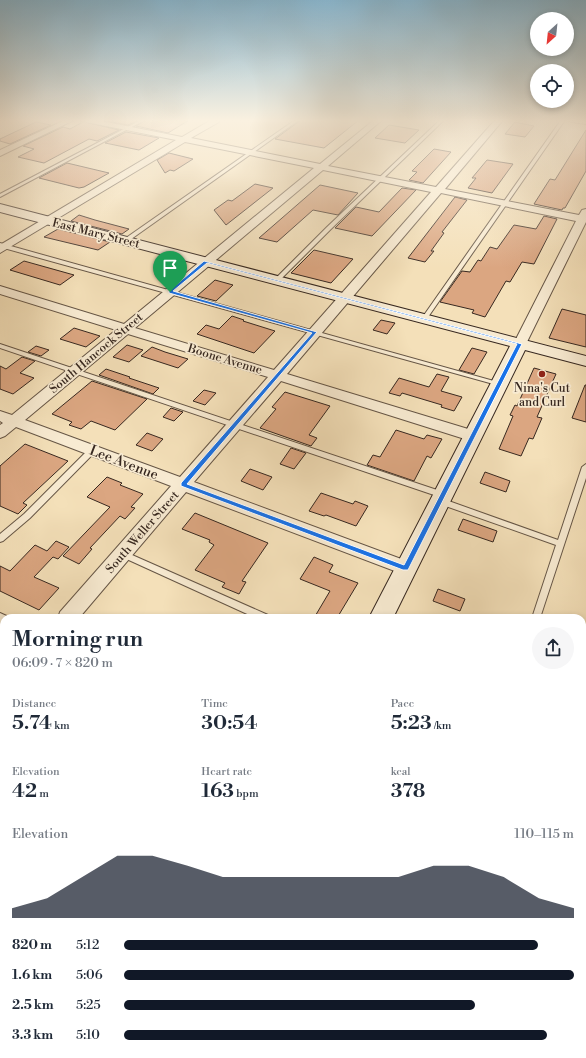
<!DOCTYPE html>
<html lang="en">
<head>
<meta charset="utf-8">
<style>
  :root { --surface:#fff; --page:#f6f6f7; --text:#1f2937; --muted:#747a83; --accent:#111827 }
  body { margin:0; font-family:"Libre Bodoni",serif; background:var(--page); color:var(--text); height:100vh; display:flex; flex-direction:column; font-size:15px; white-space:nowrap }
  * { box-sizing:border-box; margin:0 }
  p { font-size:13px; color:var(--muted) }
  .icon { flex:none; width:22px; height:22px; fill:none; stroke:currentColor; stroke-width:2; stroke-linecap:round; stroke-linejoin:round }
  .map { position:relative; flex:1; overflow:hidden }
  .drawer { position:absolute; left:0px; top:614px; width:586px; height:444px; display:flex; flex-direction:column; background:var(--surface); border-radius:12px 12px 0 0; box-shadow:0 2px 6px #0003 }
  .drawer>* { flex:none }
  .needle { width:26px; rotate:207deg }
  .buttons { position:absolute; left:530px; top:12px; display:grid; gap:8px }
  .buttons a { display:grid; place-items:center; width:44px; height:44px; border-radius:50%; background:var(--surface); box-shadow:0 2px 6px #0003; font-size:20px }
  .pin { position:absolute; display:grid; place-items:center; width:34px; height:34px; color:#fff; margin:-41px -17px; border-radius:50% 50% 50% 0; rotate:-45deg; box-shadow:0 0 4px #0007 }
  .pin .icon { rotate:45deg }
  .round { display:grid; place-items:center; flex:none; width:42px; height:42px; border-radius:21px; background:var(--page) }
  .headline { display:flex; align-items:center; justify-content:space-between; height:68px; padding:0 12px }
  h1 { font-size:22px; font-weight:600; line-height:30px }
  .metrics { display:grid; grid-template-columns:repeat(3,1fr); gap:6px; height:68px; padding:4px 12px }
  .metrics div { display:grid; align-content:center }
  .metrics b { font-size:20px; font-weight:600 }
  .metrics small { font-size:11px; font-weight:400 }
  .metrics p { font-size:11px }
  .chart { height:112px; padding:8px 12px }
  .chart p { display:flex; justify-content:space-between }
  .chart svg { width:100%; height:72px; margin-top:4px; fill:var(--accent); opacity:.7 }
  ul { padding:0 12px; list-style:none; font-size:13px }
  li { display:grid; grid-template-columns:64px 48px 1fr; align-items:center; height:30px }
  li i { height:10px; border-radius:5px; background:var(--accent) }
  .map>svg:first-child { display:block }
  .building { fill:#dba681; stroke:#372820 }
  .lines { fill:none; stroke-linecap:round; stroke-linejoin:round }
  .lane-casing { stroke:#665646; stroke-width:2 }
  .street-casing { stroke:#665646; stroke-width:2 }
  .secondary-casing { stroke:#372820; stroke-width:2 }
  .lane { fill:#f8ebd2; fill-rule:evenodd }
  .street { fill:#f8ebd2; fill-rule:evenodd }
  .secondary { fill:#f8ebd2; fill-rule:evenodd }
  .route { fill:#1a73e8; stroke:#fff; fill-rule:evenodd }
  .poi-dot { fill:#8f2418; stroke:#f8ebd2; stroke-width:1.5 }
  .labels { text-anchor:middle; stroke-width:3.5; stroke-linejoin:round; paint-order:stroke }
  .far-street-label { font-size:12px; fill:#372820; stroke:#f8ebd2 }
  .far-poi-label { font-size:12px; fill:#372820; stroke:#f8ebd2 }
  .street-label { font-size:14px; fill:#372820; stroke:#f8ebd2 }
</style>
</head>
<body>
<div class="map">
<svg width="586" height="1058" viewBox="0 0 586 1058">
  <rect width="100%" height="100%" fill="#f4e0b9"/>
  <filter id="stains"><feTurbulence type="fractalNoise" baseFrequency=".005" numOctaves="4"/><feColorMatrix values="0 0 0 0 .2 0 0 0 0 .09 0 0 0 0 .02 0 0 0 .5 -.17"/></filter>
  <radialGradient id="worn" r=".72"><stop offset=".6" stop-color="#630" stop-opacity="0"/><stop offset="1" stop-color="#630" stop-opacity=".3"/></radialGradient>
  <path class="building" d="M101,120H139L128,125Z
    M146,120H189L168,133L136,126Z
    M301,120H359L324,148L275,139Z
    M81,121L119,130L97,141L89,139L44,163L18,157L34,149L23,146L63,127L70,129L81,123Z
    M36,122L51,125L10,144L0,141V139Z
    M515,122L534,126L525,137L505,134Z
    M389,125L419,130L405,143L375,138Z
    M586,130V171L565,208H563L562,210L534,204L550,179L555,180Z
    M126,132L159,138L139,150L105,143Z
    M434,149L451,152L423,183L409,180L417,172L412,171Z
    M169,153L193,159L174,171L170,170L165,173L157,160Z
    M487,160L513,164L492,193L468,188L476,178H472Z
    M67,163L109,173L84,187L79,188L39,178Z
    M255,184L273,188L226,225L214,210L228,200L232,201Z
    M320,185L358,193L338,215L313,210L277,242L259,238Z
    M402,188L416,190L372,236L335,228L356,207L379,212Z
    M455,197L467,200L442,232L444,233L431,251H434L425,262L408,258Z
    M79,215L95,220L129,229L122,234L71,221Z
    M544,216L557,219L534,264L522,262L510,282L506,281L485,317L472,313L474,310L440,302L462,271L470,272L478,260L481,261L490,247L497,249L514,225L536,229Z
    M58,229L110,242L98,250L44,237Z
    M314,250L353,259L331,283L291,273Z
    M24,261L74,275L60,285L10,270Z
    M215,280L233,285L216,301L197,296Z
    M562,309L586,315V347L549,338Z
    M232,316L244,320L243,321L275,331L254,353L197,334L206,325L219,329Z
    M381,320L395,323L387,334L373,330Z
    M74,328L100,336L86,347L60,339Z
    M127,345L143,350L129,362L113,357Z
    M36,346L49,350L41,356L28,352Z
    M152,347L165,352L188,359L178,368L141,356Z
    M472,348L487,352L474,374L459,370Z
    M22,357L35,361L20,373L34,378L13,394L0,389V366L6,369Z
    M534,368L556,374L537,417L542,418L533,439L529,438L521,456L499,449L513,416L510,415L515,405L517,406Z
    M106,369L130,377L129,378L159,388L153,394L99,375Z
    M437,374L449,377L441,391L462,397L454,411L441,407L442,405L402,393L400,396L389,393L399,378L429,387Z
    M92,381L147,399L115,430L91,421L81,429L69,425L72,422L52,414Z
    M585,385H586V422L572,418Z
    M204,390L216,393L205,405L193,401Z
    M285,392L330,406L309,435L317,438L311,446L260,428L276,409L272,407Z
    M171,408L183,412L174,421L163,417Z
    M396,430L424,439L427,435L442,439L431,458L427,456L414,481L367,465L373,455L380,457Z
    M147,433L163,439L152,451L136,445Z
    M25,444L68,461L23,503L27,505L18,514L0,506V466Z
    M291,448L306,453L294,469L280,464Z
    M250,469L272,477L263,490L241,481Z
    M485,472L510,481L506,492L480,483Z
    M107,477L122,483L120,485L143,494L131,507L135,508L125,519L120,516L90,548L92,549L79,564L63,556L110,507L87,497Z
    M321,493L353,504L355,501L368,506L356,526L326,515L324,516L309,511Z
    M195,513L268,543L242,581L246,582L239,594L222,587L225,583L195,570L214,545L209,542L210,540L182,529Z
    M463,519L497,531L493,542L458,530Z
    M56,541L69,547L58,559L53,557L34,577L59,588L39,610L0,591V566L10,571L35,545L47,551Z
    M314,557L333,565L329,572L358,583L337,618H314L330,591L300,579Z
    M438,589L465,599L460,611L433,601Z"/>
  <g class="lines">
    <g class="lane-casing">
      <path id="lane" d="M141,120H145L0,197V194Z
        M295,120H299L127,242H123V240Z
        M440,120H444L331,229L279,281H275V279L327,227Z
        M561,120H565L426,320H422V318Z
        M0,243L501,383L502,384L501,385H497L0,247Z
        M0,344L446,493L447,495L443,498L440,497L0,348Z
        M90,448H96L97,450L30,518L3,541L0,542V534L24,514Z
        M586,464V478L540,618H532L556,545L437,503L436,501L440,498L443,499L558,540L582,467Z
        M123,551L268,615L269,618H256L120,556L119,554L120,552Z
        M0,778L4,779V790L0,789Z
        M390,1054H404L402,1058H388Z"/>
    </g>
    <g class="street-casing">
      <path id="street" d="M65,120H74L0,156V150Z
        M82,120H96L182,137L211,120H220L219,122L191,138L320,164L374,120H382L328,166L436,187L495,120H503L445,189L579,215L582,210L586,209V222L525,346H515L514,343L576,221L441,193L287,374L478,432L480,436L478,440L473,441L468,440L281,381L194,482L412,563L415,568L412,573L406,575L400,573L186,492L79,618H58L60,612L171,486L16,427L5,436L0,438V425L3,423L0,421V411L12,415L116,330L0,294V286L124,324L314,168L185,142L0,253V245L176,140L86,122ZM323,170L431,192L274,370L135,328ZM128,334L268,377L180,477L25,420Z
        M568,120H586V124L572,122Z
        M0,613L11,618H4V631L0,630Z
        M4,682V704L0,705V683Z
        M0,1004L4,1006V1034L0,1032Z
        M36,1054H68L69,1058H37Z"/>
    </g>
    <g class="secondary-casing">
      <path id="secondary" d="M0,204L586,356V366L525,350L393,618H369L510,346L0,212Z
        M142,1054H179L178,1058H140Z"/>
    </g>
    <use href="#lane" class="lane"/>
    <use href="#street" class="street"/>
    <use href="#secondary" class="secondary"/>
  </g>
  <linearGradient id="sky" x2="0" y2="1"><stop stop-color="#89b8d2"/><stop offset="0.45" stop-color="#faf1e0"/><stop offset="1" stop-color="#faf1e0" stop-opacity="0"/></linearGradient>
  <rect width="586" height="268" fill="url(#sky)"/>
  <path class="route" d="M204,261L522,344L408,570H403L181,486V483L312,333L169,293V291ZM207,263L517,344L404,565L187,484L317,332L173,291Z"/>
  <circle class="poi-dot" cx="542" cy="374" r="4"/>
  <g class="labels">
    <g class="far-street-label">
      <text transform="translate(96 233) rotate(14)" y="4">East Mary Street</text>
      <text transform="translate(96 353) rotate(-40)" y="4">South Hancock Street</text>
      <text transform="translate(225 359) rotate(17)" y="4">Boone Avenue</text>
      <text transform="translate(142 532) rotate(-49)" y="4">South Weller Street</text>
    </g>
    <g class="far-poi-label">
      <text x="542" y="392">Nina's Cut<tspan x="542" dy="14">and Curl</tspan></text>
    </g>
    <g class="street-label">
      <text transform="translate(124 462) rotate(21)" y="5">Lee Avenue</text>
    </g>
  </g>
  <rect width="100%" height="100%" filter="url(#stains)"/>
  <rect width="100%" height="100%" fill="url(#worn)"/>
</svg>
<div class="buttons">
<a><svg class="needle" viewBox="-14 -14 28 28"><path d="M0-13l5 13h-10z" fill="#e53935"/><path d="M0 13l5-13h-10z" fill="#747a83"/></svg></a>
<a><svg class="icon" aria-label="locate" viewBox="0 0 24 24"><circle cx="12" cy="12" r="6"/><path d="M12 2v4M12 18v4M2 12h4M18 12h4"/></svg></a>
</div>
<div class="pin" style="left:170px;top:292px;background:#1e9e55"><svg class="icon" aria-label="arrive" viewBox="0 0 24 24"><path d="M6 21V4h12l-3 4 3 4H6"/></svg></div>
<section class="drawer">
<div class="headline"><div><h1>Morning run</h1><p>06:09 · 7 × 820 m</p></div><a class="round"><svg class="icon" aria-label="share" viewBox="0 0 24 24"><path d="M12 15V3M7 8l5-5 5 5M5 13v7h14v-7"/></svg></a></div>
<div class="metrics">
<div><p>Distance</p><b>5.74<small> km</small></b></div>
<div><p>Time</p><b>30:54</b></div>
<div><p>Pace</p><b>5:23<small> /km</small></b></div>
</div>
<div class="metrics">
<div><p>Elevation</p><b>42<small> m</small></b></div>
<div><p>Heart rate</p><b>163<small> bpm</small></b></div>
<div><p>kcal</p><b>378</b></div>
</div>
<div class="chart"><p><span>Elevation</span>110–115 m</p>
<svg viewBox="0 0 160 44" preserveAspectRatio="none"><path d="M0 44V38L10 32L20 19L30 6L40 6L50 12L60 19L70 19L80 19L90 19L100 19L110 19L120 12L130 12L140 19L150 32L160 38V44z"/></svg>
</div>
<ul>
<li><b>820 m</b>5:12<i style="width:92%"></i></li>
<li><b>1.6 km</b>5:06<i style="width:100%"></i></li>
<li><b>2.5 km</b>5:25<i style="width:78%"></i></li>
<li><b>3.3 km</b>5:10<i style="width:94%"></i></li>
</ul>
</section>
</div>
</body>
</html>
